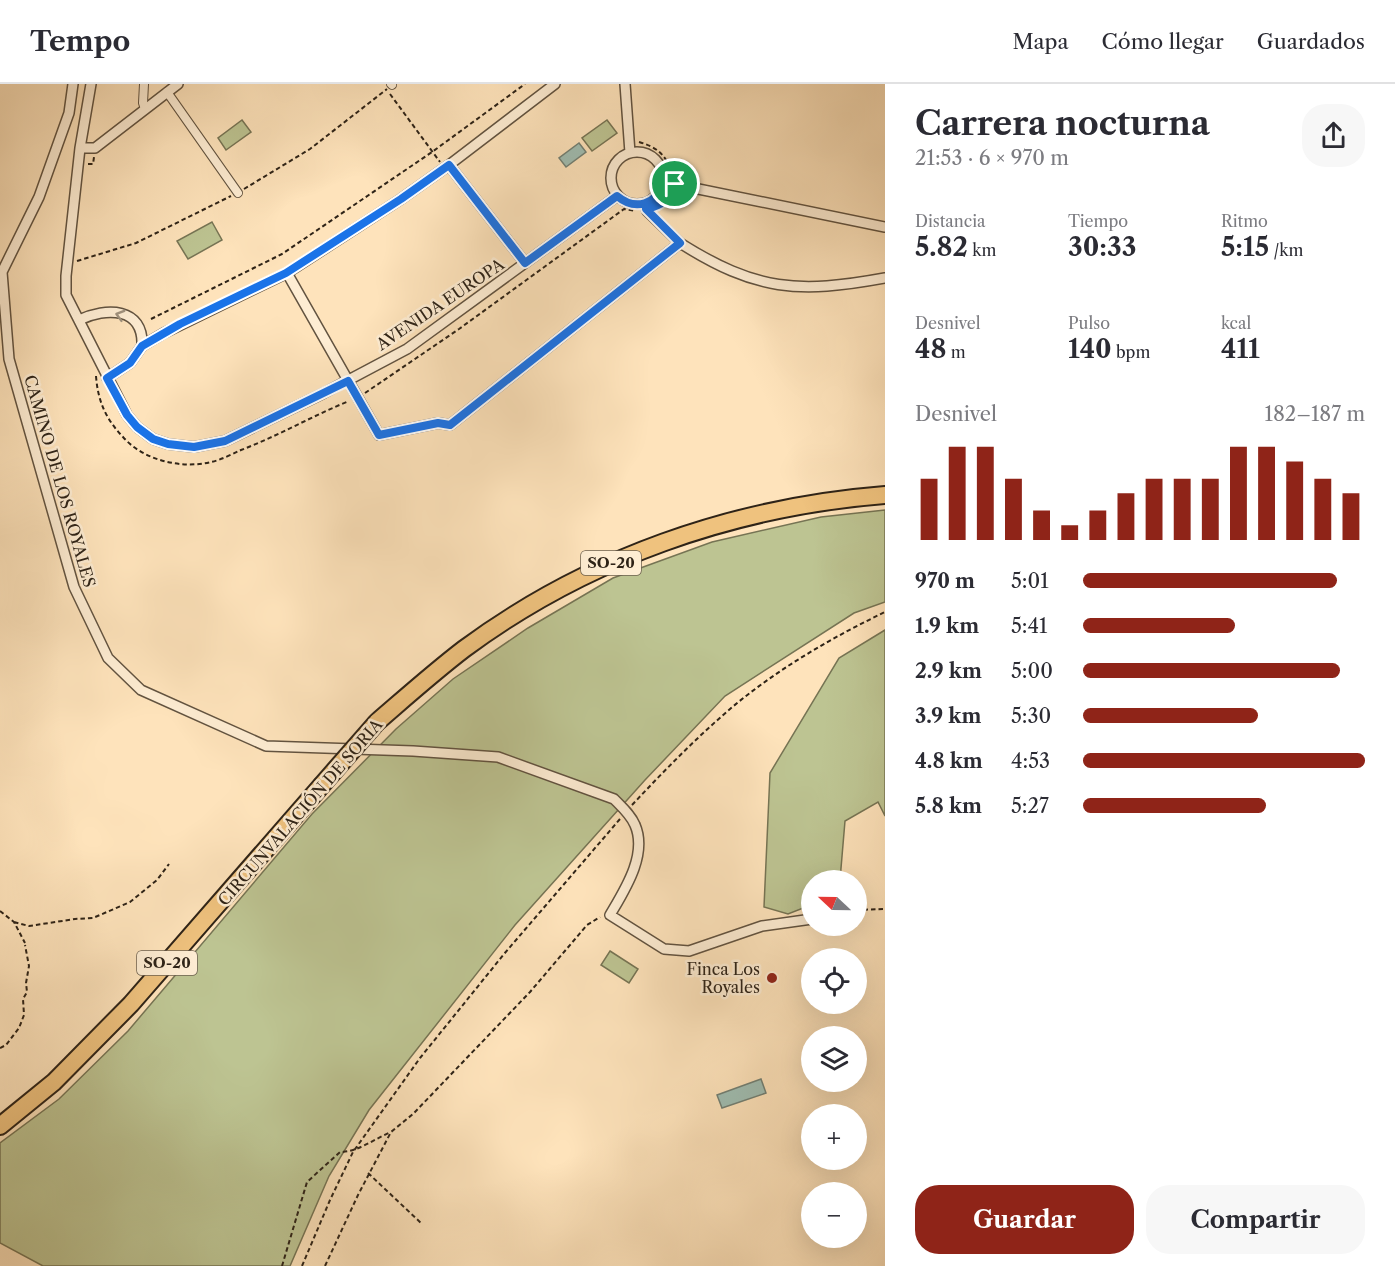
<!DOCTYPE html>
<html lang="es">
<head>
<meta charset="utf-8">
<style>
  :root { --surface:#fff; --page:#f7f7f7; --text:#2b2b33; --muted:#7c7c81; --line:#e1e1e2; --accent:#8f2418 }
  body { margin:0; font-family:"Libre Caslon Text",serif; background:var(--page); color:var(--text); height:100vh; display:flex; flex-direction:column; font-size:22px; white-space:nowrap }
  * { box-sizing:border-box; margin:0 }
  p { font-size:20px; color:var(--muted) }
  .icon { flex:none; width:33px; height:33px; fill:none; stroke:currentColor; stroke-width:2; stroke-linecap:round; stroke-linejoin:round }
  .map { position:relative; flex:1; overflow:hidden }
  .panel { display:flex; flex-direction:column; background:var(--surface); width:510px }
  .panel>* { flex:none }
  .needle { width:39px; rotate:292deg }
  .controls { position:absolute; left:801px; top:786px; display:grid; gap:12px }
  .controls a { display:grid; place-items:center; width:66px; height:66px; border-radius:50%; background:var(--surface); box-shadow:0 6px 24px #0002; font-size:30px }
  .pin { position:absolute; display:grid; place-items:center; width:51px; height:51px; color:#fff; margin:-26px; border:3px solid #fff; border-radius:50%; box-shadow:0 2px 6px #0007 }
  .round { display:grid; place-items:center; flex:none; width:63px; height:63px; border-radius:24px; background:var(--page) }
  .head { display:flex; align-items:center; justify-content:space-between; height:102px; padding:0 30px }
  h1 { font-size:33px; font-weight:800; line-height:45px }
  .stats { display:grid; grid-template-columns:repeat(3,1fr); gap:9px; height:102px; padding:6px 30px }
  .stats div { display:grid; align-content:center }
  .stats b { font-size:26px; font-weight:800 }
  .stats small { font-size:16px; font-weight:400 }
  .stats p { font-size:16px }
  .chart { height:168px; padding:12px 30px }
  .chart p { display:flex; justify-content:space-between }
  .chart svg { width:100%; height:108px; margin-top:6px; stroke:var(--accent); stroke-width:6 }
  .button { display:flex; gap:12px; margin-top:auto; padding:12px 30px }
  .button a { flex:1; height:69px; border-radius:24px; background:var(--accent); color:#fff; font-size:24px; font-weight:800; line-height:69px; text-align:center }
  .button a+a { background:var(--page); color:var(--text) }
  ul { padding:0 30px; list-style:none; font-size:20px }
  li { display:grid; grid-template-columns:96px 72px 1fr; align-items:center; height:45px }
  li i { height:15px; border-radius:8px; background:var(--accent) }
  header { display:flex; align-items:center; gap:36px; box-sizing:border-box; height:84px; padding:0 30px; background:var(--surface); border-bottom:2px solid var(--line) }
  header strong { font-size:28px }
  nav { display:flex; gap:33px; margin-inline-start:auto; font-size:21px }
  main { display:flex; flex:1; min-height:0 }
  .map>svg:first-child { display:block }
  .green { fill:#bdc492; stroke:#767454; stroke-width:1.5 }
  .water { fill:#a0beb3; stroke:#728075; stroke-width:1.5 }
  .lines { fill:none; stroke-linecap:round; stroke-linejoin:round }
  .pedestrian-casing { stroke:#625340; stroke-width:10 }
  .minor-casing { stroke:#625340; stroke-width:12 }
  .trunk-casing { stroke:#2e2317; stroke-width:20 }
  .path { stroke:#2e2317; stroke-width:2; stroke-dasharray:4.5 3; stroke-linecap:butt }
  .pedestrian { stroke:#feedd3; stroke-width:8 }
  .minor { stroke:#feedd3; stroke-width:9 }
  .trunk { stroke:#efc27e; stroke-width:16 }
  .trunk-bridge-casing { stroke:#2e2317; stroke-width:20; stroke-linecap:butt }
  .trunk-bridge { stroke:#efc27e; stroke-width:16 }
  .oneway { stroke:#a0927e }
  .route-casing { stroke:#fff; stroke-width:12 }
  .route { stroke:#1a73e8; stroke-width:8 }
  .poi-dot { fill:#8f2418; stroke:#feedd3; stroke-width:2 }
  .labels { text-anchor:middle; stroke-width:5; stroke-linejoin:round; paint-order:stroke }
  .shield { fill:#feedd3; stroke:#6c604f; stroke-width:1.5 }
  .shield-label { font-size:15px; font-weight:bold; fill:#2e2317 }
  .street-label { font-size:16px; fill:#2e2317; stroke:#feedd3 }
  .poi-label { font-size:16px; fill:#2e2317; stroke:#feedd3; text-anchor:end }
</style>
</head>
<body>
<header>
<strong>Tempo</strong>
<nav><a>Mapa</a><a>Cómo llegar</a><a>Guardados</a></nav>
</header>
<main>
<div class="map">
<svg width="885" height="1182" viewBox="0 0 885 1182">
  <rect width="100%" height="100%" fill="#fee3bb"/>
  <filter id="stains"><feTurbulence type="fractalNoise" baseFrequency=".00333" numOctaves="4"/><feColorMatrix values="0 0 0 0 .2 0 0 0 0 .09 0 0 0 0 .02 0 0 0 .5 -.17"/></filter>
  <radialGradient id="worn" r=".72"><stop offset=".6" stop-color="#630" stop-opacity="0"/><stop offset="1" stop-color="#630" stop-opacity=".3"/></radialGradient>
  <path class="green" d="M242,36L251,48L226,66L218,54Z
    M607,36L617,49L592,67L582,54Z
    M212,138L222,156L188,175L177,157Z
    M885,426V518L854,529L725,612L645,696L515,841L369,1026L329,1092L290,1182H43L0,1159V1059L59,1015L128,947L312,730L396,645L453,595L528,544L613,494L712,458L821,433Z
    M885,546V732L878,718L845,737L840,796H812L811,821L788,830L764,823L770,689L839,574Z
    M610,867L638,885L629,899L601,881Z"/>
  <path class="water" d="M579,59L586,68L566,83L559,74Z
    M761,995L766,1009L722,1024L717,1011Z"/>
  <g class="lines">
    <g class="pedestrian-casing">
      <path id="pedestrian" d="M144,0L143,19L145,25
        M391,0L392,1
        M167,8L238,109"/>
    </g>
    <g class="minor-casing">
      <path id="minor" d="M73,0L69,29L39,113L2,188L9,275L74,503L108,574L141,606L266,662L413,667L498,673L614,715C622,723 631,731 635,741C648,771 624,807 610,831L664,865L689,867L762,842L812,835
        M91,0L80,64L66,192V211L127,331L137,343L153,355L168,360L194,363L225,357L324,309L407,265L617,112
        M625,0L630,69
        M80,64H95L178,0
        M611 94a26 26 0 1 1 52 0a26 26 0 1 1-52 0Z
        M449,81L525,179
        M664,98L885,143
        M680,159C756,207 798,210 885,194
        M287,189L379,351L438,339L450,341L680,159L647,127L644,120
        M79,236C106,223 144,223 142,262
        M107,294L130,279L142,262L164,249L287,189L401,115L449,81L555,0"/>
    </g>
    <g class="trunk-casing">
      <path id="trunk" d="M377,638C406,613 434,588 464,565C587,474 733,423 885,411
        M0,1042L54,998L131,920L321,702"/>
    </g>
    <path class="path" d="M390,10L440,78
      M639,58C657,63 666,71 672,89
      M88,80H93L94,73
      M244,105L310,65L387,5
      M656,122L663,119L673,109
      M77,177L136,159L231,112
      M151,235L282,170L432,68L525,0
      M96,292C98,318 106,335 123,353C144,377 182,385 211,378C221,376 232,370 241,366C278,352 312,332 349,317
      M365,309L459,245L624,125L636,127
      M632,721C663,688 695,655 730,625C776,586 831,554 885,528
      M856,826L885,825
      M0,827L14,838L25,859
      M14,838L29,842L75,835L93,834L130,818L157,796L169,780
      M0,964L6,961L19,944L24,931L23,915L27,908L26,899L29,882L25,861
      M368,1089L421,1139
      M282,1182L307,1098L340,1068C358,1068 374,1055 391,1048
      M302,1182L330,1116L353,1068L420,974L504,870L620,735
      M325,1182L358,1111L391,1048L413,1030L530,908L587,841L600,833"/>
    <use href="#pedestrian" class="pedestrian"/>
    <use href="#minor" class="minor"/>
    <use href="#trunk" class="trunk"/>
    <g class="trunk-bridge-casing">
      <path id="trunk-bridge" d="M321,702L377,638"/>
    </g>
    <use href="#trunk-bridge" class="trunk-bridge"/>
  </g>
  <defs><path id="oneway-chevron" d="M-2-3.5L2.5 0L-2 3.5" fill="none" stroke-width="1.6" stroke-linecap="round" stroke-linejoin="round" transform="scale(1.5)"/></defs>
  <use class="oneway" href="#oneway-chevron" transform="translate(120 231) rotate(-164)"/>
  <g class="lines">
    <g class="route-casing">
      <path id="route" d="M449,81L525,179L617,112C635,127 657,121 664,98L675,100C671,115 661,122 646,125L680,159L450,341L438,339L379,351L348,297L225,357L194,363L168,360L153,355L137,343L127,331L107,294L130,279L142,262L180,240L286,189L401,115Z"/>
    </g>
    <use href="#route" class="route"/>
  </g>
  <circle class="poi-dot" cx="772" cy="894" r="6"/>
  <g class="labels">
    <g class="shield">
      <rect x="581" y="467" width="60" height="24" rx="4.5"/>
      <rect x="137" y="867" width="60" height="24" rx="4.5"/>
    </g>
    <g class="shield-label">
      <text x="611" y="484">SO-20</text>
      <text x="167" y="884">SO-20</text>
    </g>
    <g class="street-label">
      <text transform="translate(440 220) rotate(-34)" y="6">AVENIDA EUROPA</text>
      <text transform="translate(60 397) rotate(74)" y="6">CAMINO DE LOS ROYALES</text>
      <text transform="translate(300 728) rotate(-49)" y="6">CIRCUNVALACIÓN DE SORIA</text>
    </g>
    <g class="poi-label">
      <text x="760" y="891">Finca Los<tspan x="760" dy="18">Royales</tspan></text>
    </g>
  </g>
  <rect width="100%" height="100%" filter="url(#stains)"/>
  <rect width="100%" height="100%" fill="url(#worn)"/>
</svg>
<div class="controls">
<a><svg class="needle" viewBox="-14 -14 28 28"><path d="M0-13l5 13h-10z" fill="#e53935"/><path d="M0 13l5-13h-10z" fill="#7c7c81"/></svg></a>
<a><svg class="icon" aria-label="locate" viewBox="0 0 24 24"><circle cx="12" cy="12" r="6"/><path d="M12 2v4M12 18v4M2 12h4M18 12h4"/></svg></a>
<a><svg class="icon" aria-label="layers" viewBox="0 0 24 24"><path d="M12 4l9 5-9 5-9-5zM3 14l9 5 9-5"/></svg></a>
<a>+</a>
<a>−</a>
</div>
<div class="pin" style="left:675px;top:100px;background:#1e9e55"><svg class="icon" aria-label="arrive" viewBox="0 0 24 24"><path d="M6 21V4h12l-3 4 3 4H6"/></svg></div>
</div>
<section class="panel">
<div class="head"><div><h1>Carrera nocturna</h1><p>21:53 · 6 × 970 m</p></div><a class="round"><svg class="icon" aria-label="share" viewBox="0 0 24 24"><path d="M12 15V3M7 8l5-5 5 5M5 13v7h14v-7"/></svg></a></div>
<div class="stats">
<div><p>Distancia</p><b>5.82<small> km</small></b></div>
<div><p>Tiempo</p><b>30:33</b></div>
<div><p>Ritmo</p><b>5:15<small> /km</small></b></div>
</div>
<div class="stats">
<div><p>Desnivel</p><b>48<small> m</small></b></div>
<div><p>Pulso</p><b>140<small> bpm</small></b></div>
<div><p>kcal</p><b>411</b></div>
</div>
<div class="chart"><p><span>Desnivel</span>182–187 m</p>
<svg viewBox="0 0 160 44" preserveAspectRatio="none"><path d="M5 44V19M15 44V6M25 44V6M35 44V19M45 44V32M55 44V38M65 44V32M75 44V25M85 44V19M95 44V19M105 44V19M115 44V6M125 44V6M135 44V12M145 44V19M155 44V25"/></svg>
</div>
<ul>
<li><b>970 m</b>5:01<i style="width:90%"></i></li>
<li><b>1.9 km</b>5:41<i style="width:54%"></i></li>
<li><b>2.9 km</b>5:00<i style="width:91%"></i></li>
<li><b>3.9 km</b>5:30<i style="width:62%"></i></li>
<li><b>4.8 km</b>4:53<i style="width:100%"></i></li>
<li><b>5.8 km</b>5:27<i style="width:65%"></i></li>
</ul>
<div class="button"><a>Guardar</a><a>Compartir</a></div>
</section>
</main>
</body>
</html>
